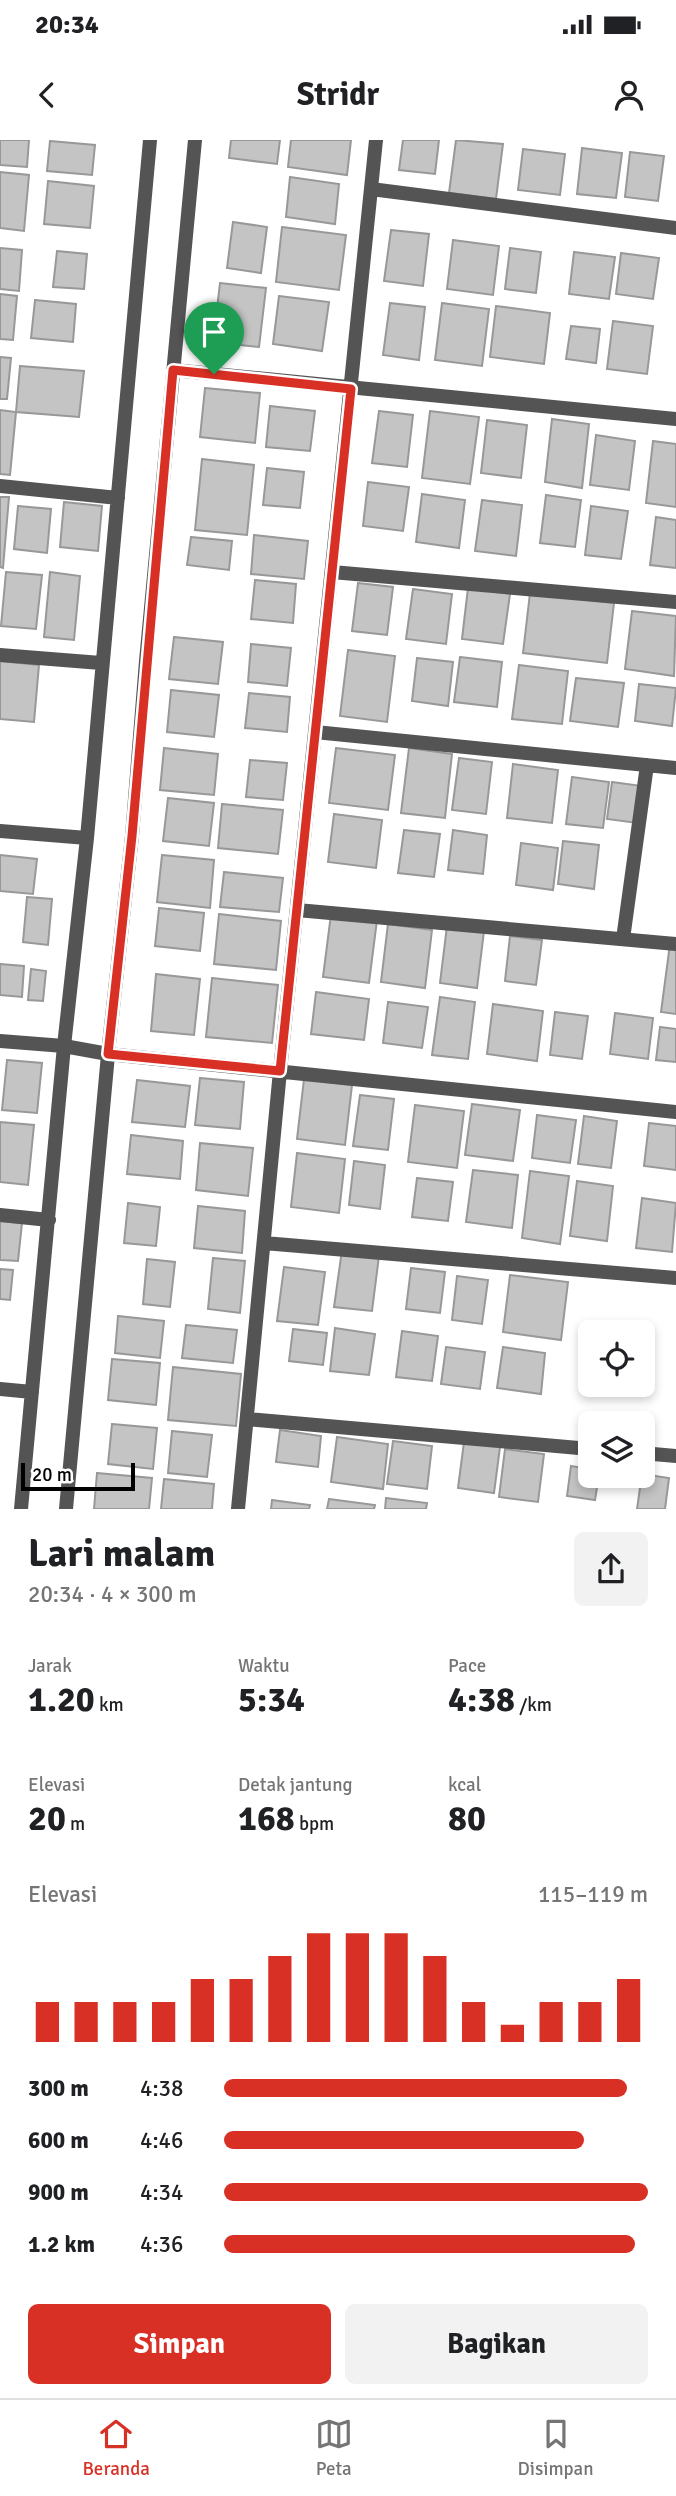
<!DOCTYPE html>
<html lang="id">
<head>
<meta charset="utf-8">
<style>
  :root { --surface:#fff; --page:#f2f2f2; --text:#202124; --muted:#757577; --line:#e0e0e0; --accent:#d93025 }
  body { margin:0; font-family:Signika,sans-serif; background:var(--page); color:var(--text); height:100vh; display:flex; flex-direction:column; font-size:26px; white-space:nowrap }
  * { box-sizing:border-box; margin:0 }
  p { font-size:23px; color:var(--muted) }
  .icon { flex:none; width:38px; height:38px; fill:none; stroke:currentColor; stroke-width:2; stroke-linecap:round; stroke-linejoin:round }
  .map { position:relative; height:1369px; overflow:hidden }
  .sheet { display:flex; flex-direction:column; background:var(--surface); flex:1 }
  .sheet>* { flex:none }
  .fabs { position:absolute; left:578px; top:1180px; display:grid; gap:14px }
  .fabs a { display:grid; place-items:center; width:77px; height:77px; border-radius:10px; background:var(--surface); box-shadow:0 4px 10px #0003; font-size:35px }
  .scale { position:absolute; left:21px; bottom:18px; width:114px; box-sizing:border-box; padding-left:7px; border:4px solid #000; border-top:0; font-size:19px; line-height:24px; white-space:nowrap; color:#000; -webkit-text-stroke:5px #fff; paint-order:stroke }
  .pin { position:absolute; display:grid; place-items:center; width:60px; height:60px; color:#fff; margin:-72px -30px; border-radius:50% 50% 50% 0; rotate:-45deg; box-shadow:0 0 7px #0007 }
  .pin .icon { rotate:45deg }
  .round { display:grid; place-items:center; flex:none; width:74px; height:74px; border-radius:10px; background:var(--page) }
  .summary { display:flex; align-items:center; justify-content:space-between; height:119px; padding:0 28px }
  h1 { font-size:38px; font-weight:700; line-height:52px }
  .metrics { display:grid; grid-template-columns:repeat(3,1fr); gap:10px; height:119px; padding:7px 28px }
  .metrics div { display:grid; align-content:center }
  .metrics b { font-size:35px; font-weight:700 }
  .metrics small { font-size:19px; font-weight:400 }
  .metrics p { font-size:19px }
  .chart { height:196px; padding:14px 28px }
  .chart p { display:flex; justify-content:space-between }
  .chart svg { width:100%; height:126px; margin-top:7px; stroke:var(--accent); stroke-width:6 }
  .action { display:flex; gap:14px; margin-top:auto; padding:14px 28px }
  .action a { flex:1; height:80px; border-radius:10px; background:var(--accent); color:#fff; font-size:28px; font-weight:700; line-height:80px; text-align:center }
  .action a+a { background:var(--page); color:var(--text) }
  ul { padding:0 28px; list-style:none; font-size:23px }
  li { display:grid; grid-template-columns:112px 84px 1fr; align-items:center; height:52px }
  li i { height:18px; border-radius:9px; background:var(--accent) }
  .status { display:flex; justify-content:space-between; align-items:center; height:49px; padding:0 35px; background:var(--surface); direction:ltr }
  .status svg { height:19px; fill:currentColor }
  header { display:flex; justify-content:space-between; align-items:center; height:91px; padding:0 28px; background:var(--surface); font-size:32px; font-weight:700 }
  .tabs { display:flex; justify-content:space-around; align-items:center; height:98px; border-top:2px solid var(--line); background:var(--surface); font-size:19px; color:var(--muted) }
  .tabs a { display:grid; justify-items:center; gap:4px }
  .tabs .current { color:var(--accent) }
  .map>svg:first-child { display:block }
  .building { fill:#c4c4c4; stroke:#989898; stroke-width:2 }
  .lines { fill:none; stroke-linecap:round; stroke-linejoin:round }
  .minor { stroke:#545454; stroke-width:14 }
  .route-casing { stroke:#fff; stroke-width:14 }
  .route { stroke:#d93025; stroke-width:9 }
</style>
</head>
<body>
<div class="status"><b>20:34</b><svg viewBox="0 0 49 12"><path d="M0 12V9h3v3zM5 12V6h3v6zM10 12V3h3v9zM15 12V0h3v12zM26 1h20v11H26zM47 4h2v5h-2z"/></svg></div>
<header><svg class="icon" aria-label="back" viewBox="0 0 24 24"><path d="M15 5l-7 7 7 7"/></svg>Stridr<svg class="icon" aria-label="person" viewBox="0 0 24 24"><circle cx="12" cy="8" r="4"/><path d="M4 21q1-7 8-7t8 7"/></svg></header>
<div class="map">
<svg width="676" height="1369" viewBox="0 0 676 1369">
  <rect width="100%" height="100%" fill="#fff"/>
  <path class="building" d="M0,0H29L27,27L0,25Z
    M231,0H280L277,24L229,18Z
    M291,0H351L347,35L288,27Z
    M403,0H439L435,34L399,30Z
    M456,0L503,4L496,59L449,53Z
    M50,1L95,5L92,35L47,31Z
    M582,8L622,13L616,58L577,54Z
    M523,9L565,14L560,55L518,50Z
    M630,12L664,16L658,61L625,57Z
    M0,32L29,35L24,91L0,88Z
    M290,37L339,44L335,84L286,77Z
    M48,41L94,46L90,88L44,84Z
    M233,82L267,87L261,133L227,128Z
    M282,87L346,95L339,150L276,142Z
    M391,90L429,94L423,146L384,141Z
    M453,100L499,106L493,155L447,149Z
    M0,108L22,110L19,151L0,149Z
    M510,108L541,112L536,153L505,149Z
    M57,111L87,114L84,149L53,147Z
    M574,112L615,117L609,159L569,154Z
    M621,113L659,118L653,159L616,154Z
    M220,143L266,148L259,207L213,202Z
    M0,154L17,156L13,200L0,199Z
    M279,156L329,162L322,211L273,204Z
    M35,160L76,164L73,202L31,198Z
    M390,163L425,167L419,220L383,215Z
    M442,163L489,169L482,226L435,220Z
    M496,166L550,173L544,224L490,217Z
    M613,181L653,186L647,234L607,229Z
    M571,186L600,189L596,223L566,219Z
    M0,217L11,218L7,259H0Z
    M20,226L84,231L79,277L16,272Z
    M205,248L260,253L255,303L200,297Z
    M270,266L315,271L310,311L266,307Z
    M0,270L16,272L10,335L0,334Z
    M379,271L413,275L407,327L372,323Z
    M430,271L479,277L470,344L422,338Z
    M552,279L589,284L582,348L545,342Z
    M487,280L527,285L521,338L481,333Z
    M596,295L635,301L629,350L590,345Z
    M653,301L676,304V367L646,363Z
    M202,319L254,325L247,395L195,390Z
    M267,328L304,332L300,368L263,365Z
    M368,342L409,347L403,391L363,386Z
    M422,354L465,360L459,408L416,402Z
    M546,355L581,360L575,407L540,403Z
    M0,357H9L3,428L0,427Z
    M482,360L522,365L516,416L475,411Z
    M64,362L102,366L98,411L60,407Z
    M18,366L51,369L47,413L14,409Z
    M591,366L628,371L621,419L585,415Z
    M656,377L676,380V428L650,425Z
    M254,395L308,401L304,439L251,434Z
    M191,397L232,401L229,430L187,425Z
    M6,432L42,435L36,489L1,486Z
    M50,432L80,436L74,500L44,497Z
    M255,440L296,444L293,483L251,479Z
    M358,443L393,447L387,495L352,491Z
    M468,448L510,454L503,504L462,499Z
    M413,449L452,454L446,504L406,499Z
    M530,453L614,463L607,523L523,513Z
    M632,471L676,476L674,536L625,529Z
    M174,497L223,502L218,544L169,539Z
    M251,504L291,508L287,546L248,542Z
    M348,510L395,516L387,582L340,576Z
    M460,517L502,522L497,567L454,562Z
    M417,518L453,522L448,566L412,561Z
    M0,521L39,525L34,582L0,579Z
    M519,525L568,531L562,584L512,579Z
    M576,538L624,543L618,587L570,581Z
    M639,544L676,548L672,586L635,581Z
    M171,550L219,555L214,597L167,592Z
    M249,553L290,557L287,592L245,588Z
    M164,608L218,614L214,655L160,650Z
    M336,608L395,615L388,670L329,663Z
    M409,608L452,614L445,678L401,673Z
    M459,618L492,622L486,674L452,670Z
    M250,620L287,623L283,660L246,657Z
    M513,624L558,630L552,683L507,678Z
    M572,637L609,642L603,688L566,684Z
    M612,642L642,646L637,683L607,679Z
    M168,658L214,663L209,706L163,701Z
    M222,664L283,670L278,714L218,708Z
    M334,674L382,680L376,728L328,722Z
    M404,690L440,694L434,737L398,733Z
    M453,690L487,695L483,734L448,730Z
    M563,701L599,705L594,749L558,744Z
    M521,703L558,708L553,750L516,745Z
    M0,715L37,719L33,754L0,751Z
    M162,715L214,720L210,768L157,762Z
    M224,732L283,738L279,772L220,767Z
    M27,757L52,759L48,805L23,802Z
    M159,768L204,773L200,811L155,806Z
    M219,774L281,781L276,830L214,824Z
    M331,774L377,780L369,843L323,837Z
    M388,784L432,790L425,848L381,842Z
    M447,786L484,791L477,848L440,843Z
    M510,796L542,800L536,845L505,841Z
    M670,804L676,805V874L661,872Z
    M0,824L24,826L22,857L0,855Z
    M31,829L46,831L43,861L28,860Z
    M156,834L200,839L194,895L151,891Z
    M212,838L278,845L272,903L206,897Z
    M316,852L369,859L364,900L311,894Z
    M440,857L475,862L468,919L432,915Z
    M388,862L428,867L422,908L383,903Z
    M493,864L543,871L537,921L487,914Z
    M555,872L588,876L582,919L550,915Z
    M615,873L653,878L648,919L610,914Z
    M660,887L676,889V922L656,920Z
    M7,920L42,923L37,973L2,970Z
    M200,938L244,942L240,989L195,985Z
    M304,939L352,945L345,1005L297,999Z
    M137,940L190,946L185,987L132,982Z
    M360,955L394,959L388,1010L353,1006Z
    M472,964L520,970L513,1021L465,1015Z
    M415,965L464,971L457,1028L408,1022Z
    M537,975L576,980L570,1023L532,1018Z
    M584,976L617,981L611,1028L578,1024Z
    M0,982L34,985L28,1045L0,1042Z
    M649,983L676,986V1030L644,1026Z
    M131,995L183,1001L180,1039L127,1034Z
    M200,1003L253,1008L248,1056L196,1050Z
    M297,1013L345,1019L339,1073L291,1067Z
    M354,1021L385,1025L380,1069L349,1065Z
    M473,1030L518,1035L512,1088L466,1082Z
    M530,1031L569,1036L560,1104L522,1098Z
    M417,1038L453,1042L448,1081L412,1077Z
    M577,1041L613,1046L607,1101L570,1096Z
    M642,1058L676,1063L672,1112L636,1108Z
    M128,1063L160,1067L156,1106L124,1103Z
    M198,1066L245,1071L242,1113L194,1108Z
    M0,1081L22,1083L18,1121L0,1120Z
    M342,1110L379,1116L372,1171L334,1167Z
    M213,1118L245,1121L240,1173L208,1169Z
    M147,1119L175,1122L170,1167L143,1164Z
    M284,1127L325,1132L318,1185L277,1181Z
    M411,1128L445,1132L440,1173L406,1169Z
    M0,1129L13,1130L10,1160L0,1159Z
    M510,1135L568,1142L561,1200L503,1192Z
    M457,1136L488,1140L482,1184L452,1180Z
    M118,1176L164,1181L160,1218L115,1213Z
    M186,1185L237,1190L233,1223L182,1218Z
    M335,1188L375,1194L369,1235L330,1231Z
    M293,1189L327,1193L323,1225L289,1221Z
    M402,1191L438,1196L432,1241L396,1237Z
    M446,1207L485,1212L480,1249L441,1244Z
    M503,1207L545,1213L541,1254L497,1248Z
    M112,1219L160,1223L156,1265L108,1260Z
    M173,1227L241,1234L236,1286L168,1280Z
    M112,1284L157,1288L153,1329L108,1324Z
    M280,1290L321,1296L318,1327L276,1322Z
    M172,1291L212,1295L207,1337L168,1333Z
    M337,1297L388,1304L383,1349L331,1342Z
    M393,1301L432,1306L427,1349L387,1344Z
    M464,1302L500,1307L494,1353L458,1348Z
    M505,1309L544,1314L538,1362L499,1357Z
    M571,1326L590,1329V1335H599L595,1360L567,1356Z
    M97,1333L152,1338L149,1369H94Z
    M642,1334L669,1338L665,1369H637Z
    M164,1339L214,1344L212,1369H161Z
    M386,1358L427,1363L426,1369H385Z
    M329,1359L375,1365L374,1369H327Z
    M272,1360L310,1365L309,1369H271Z"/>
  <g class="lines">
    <path class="minor" d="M371,49L676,88
      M173,230L676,279
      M0,346L118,358
      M332,432L676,462
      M0,515L101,523
      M315,592L676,628
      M0,691L87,698
      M297,770L676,804
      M623,799L647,625
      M0,901L64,906L108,914L676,972
      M0,1075L49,1080
      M264,1103L676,1138
      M0,1249L32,1252
      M247,1279L590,1309
      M642,1313L676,1316
      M21,1369L64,906L87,698L150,0
      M66,1369L109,904L132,696L146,521L195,0
      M238,1369L280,931L376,0"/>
  </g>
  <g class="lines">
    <g class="route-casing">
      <path id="route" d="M173,230L351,249L280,931L108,914L132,696Z"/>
    </g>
    <use href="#route" class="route"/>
  </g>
</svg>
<div class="fabs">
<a><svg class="icon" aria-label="locate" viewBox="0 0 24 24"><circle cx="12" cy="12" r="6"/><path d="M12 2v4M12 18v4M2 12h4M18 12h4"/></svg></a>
<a><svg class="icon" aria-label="layers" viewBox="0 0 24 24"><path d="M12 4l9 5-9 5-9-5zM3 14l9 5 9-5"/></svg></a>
</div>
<div class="scale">20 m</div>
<div class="pin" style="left:214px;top:234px;background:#1e9e55"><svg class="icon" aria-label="arrive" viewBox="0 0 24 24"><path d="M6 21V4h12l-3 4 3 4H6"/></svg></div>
</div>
<section class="sheet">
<div class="summary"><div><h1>Lari malam</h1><p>20:34 · 4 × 300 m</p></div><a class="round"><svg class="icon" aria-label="share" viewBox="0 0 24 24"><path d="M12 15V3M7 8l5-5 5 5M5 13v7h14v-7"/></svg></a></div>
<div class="metrics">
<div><p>Jarak</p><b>1.20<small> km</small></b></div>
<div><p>Waktu</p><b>5:34</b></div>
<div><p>Pace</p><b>4:38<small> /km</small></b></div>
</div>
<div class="metrics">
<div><p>Elevasi</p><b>20<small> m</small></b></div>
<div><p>Detak jantung</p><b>168<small> bpm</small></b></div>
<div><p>kcal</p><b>80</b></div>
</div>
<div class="chart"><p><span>Elevasi</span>115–119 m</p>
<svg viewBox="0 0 160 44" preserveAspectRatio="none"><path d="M5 44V30M15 44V30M25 44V30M35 44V30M45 44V22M55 44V22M65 44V14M75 44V6M85 44V6M95 44V6M105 44V14M115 44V30M125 44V38M135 44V30M145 44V30M155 44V22"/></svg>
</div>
<ul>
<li><b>300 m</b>4:38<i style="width:95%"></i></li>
<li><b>600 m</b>4:46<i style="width:85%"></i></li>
<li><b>900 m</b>4:34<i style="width:100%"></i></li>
<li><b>1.2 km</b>4:36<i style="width:97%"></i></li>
</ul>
<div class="action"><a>Simpan</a><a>Bagikan</a></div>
</section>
<nav class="tabs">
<a class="current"><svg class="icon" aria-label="home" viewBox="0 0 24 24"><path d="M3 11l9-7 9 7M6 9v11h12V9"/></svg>Beranda</a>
<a><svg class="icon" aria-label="map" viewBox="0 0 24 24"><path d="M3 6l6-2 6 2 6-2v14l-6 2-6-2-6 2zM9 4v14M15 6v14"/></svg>Peta</a>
<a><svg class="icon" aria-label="saved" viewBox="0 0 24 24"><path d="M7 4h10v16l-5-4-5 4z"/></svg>Disimpan</a>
</nav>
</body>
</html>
